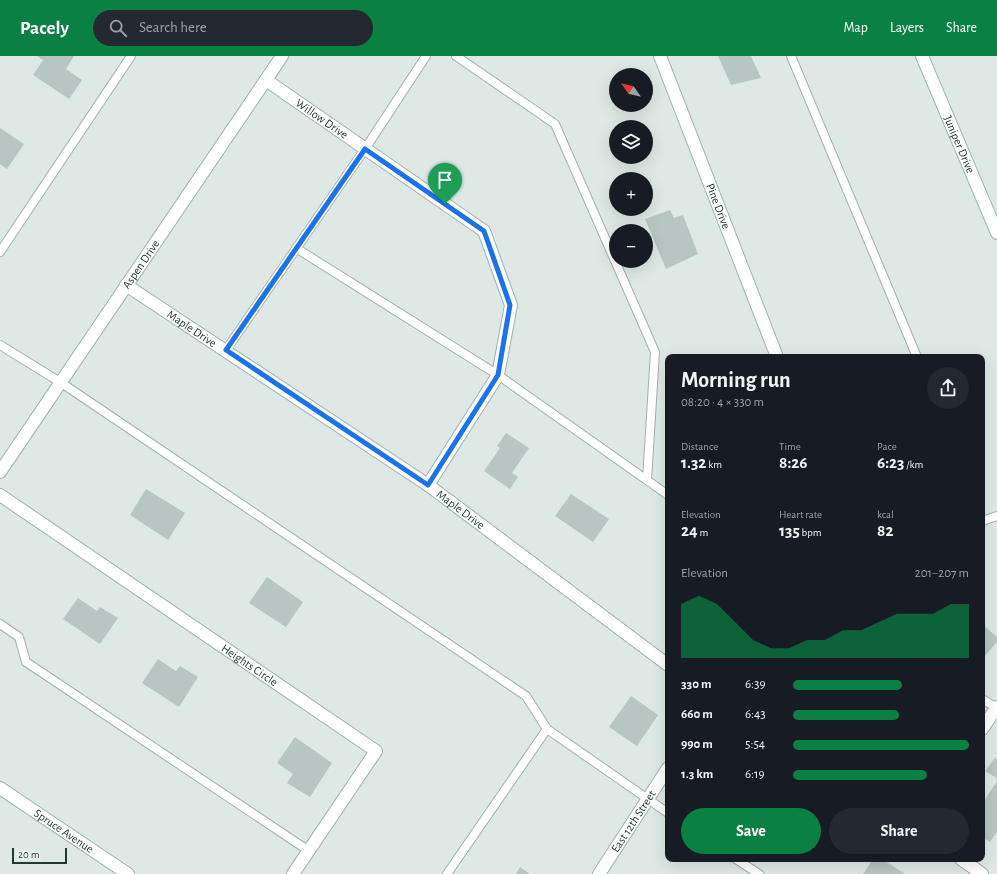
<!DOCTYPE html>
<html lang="en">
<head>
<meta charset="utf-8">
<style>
  :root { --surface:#171b24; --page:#242831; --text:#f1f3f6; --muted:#9ea1a6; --accent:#0b8043 }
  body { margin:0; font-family:"Alegreya Sans",sans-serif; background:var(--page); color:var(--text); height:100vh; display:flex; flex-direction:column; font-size:15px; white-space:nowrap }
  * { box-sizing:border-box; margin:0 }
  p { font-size:13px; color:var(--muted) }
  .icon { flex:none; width:22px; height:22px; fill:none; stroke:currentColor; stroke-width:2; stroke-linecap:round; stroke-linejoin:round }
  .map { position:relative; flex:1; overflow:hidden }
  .sheet { position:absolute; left:665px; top:298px; width:320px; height:508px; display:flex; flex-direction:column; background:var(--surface); border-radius:8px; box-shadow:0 4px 16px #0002 }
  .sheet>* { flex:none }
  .needle { width:26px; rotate:304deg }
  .fabs { position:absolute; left:609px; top:12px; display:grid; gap:8px }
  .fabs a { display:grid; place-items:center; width:44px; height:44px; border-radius:50%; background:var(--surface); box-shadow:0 4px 16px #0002; font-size:20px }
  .scale { position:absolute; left:12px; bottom:10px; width:55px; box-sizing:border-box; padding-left:4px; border:2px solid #213835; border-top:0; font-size:11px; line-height:14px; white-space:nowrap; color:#213835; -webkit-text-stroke:3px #eef6f3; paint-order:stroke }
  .pin { position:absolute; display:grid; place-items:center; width:34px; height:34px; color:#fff; margin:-41px -17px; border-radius:50% 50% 50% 0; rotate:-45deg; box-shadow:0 0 4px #0007 }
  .pin .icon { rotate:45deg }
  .round { display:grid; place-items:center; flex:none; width:42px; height:42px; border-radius:21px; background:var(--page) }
  .headline { display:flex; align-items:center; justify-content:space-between; height:68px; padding:0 16px }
  h1 { font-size:22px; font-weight:700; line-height:30px }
  .stats { display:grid; grid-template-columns:repeat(3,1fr); gap:6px; height:68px; padding:4px 16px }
  .stats div { display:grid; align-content:center }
  .stats b { font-size:17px; font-weight:700 }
  .stats small { font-size:11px; font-weight:400 }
  .stats p { font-size:11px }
  .chart { height:112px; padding:8px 16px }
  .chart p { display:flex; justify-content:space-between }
  .chart svg { width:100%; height:72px; margin-top:4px; fill:var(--accent); opacity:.7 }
  .cta { display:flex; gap:8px; margin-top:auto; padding:8px 16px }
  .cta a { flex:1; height:46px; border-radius:24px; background:var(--accent); color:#fff; font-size:16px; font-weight:700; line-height:46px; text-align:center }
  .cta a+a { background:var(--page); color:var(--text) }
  ul { padding:0 16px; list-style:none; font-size:13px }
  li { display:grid; grid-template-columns:64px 48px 1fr; align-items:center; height:30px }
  li i { height:10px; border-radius:5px; background:var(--accent) }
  header { display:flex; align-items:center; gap:24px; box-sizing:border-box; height:56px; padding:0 20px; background:var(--accent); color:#fff }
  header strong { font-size:19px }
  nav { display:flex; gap:22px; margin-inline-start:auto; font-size:14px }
  .search { width:280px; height:36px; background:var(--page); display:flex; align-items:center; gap:10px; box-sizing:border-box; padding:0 14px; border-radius:22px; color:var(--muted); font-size:15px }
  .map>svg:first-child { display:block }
  .building { fill:#b7c6c2 }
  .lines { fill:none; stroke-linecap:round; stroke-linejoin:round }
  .lane-casing { stroke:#a2b0ad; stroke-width:10 }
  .street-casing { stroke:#a2b0ad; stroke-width:14 }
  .secondary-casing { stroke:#9eb4b0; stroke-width:14 }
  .lane { stroke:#fff; stroke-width:8 }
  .street { stroke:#fff; stroke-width:12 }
  .secondary { stroke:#fff; stroke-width:12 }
  .route-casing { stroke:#fff; stroke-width:8 }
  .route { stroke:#1a73e8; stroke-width:5 }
  .labels { text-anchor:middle; stroke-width:4; stroke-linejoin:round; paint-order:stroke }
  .street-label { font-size:12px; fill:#213835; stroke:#eef6f3 }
</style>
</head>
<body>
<header>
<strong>Pacely</strong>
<div class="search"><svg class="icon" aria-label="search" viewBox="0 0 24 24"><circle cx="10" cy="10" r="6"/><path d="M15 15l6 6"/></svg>Search here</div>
<nav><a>Map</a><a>Layers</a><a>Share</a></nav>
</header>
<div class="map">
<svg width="997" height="818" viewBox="0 0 997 818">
  <rect width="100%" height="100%" fill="#dee9e6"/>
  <path class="building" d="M37,0H74L66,13L82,24L69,43L33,19L43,4Z
    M718,0H751L761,22L731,29Z
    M0,72L24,88L7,113L0,108Z
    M670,154L674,162L683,159L698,198L666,213L645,163Z
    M506,377L529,392L512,417L518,421L510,433L484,415L500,392L497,390Z
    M146,433L185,457L168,484L130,459Z
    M571,438L609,463L593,486L555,460Z
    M267,521L303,546L286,571L249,547Z
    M78,542L97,555L100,551L118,562L100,588L63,563Z
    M982,568L997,581V586L982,603Z
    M158,603L176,615L180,610L198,621L179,651L142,627Z
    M631,640L658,659L637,690L609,671Z
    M295,681L332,707L310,741L287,727L293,718L277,707Z
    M995,702L997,703V722L985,715Z
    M997,725V776L990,786L982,781V748Z
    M873,803H882L905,818H863Z
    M520,811L530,818H516Z"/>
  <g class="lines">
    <g class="lane-casing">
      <path id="lane" d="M456,0L555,68L655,296L647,424
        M791,0L917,301
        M296,192L498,319L668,439
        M0,196L131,0
        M0,289L60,326L526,640L547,673L668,757
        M226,294L365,93L426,0
        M982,465L997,460
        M0,568L19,581L26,606L309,795
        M982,643L997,652
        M736,803L759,818
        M447,818L547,673"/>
    </g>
    <g class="street-casing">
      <g id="street">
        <path id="s1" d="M660,0L777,301"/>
        <path id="s2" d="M266,24L484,175L511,249L498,319L428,429"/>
        <path id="s3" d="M126,229L428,429L668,609"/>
        <path id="s4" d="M0,416L282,0"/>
        <path id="s5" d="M0,439L376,695L293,818"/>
        <path d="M982,673L997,651"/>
        <path id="s6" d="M0,732L128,818"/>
        <path d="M961,803L982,818"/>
        <path id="s7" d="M599,818L668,712"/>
      </g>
    </g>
    <g class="secondary-casing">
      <g id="secondary">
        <path id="s8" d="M922,0L997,177"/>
      </g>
    </g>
    <use href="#lane" class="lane"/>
    <use href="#street" class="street"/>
    <use href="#secondary" class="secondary"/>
  </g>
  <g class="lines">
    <g class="route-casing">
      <path id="route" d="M365,93L484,175L510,249L498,319L428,429L226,294Z"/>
    </g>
    <use href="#route" class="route"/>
  </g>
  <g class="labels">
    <g class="street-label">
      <text dy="4" stroke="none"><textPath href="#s2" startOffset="68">Willow Drive</textPath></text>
      <text dy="4" stroke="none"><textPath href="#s8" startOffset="96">Juniper Drive</textPath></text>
      <text dy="4" stroke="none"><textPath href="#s1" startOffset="161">Pine Drive</textPath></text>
      <text dy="4" stroke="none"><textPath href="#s4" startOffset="251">Aspen Drive</textPath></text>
      <text dy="4" stroke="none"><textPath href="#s3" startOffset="79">Maple Drive</textPath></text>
      <text dy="4" stroke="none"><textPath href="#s3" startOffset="403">Maple Drive</textPath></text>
      <text dy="4" stroke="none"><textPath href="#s5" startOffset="302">Heights Circle</textPath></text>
      <text dy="4" stroke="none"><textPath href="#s7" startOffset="63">East 12th Street</textPath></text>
      <text dy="4" stroke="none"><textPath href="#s6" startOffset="77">Spruce Avenue</textPath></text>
    </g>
  </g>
</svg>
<div class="fabs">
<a><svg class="needle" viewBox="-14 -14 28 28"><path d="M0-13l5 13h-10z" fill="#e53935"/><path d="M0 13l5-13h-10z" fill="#9ea1a6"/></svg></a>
<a><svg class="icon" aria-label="layers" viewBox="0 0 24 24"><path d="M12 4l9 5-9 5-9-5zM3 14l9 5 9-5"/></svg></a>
<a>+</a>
<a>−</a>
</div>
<div class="scale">20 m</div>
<div class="pin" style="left:445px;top:148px;background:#1e9e55"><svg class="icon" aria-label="arrive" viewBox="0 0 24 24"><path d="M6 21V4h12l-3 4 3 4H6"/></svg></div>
<section class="sheet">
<div class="headline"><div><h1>Morning run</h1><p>08:20 · 4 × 330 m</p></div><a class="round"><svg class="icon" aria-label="share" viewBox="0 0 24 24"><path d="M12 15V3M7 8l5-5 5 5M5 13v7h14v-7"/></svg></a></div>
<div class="stats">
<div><p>Distance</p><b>1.32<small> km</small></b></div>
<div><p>Time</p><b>8:26</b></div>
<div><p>Pace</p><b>6:23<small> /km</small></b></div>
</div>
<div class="stats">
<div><p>Elevation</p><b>24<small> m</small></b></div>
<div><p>Heart rate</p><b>135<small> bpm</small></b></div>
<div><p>kcal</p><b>82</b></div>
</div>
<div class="chart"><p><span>Elevation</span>201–207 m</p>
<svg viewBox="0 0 160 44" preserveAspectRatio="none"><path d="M0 44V11L10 6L20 11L30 22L40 33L50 38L60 38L70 33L80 33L90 27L100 27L110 22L120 17L130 17L140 17L150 11L160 11V44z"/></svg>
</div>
<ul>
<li><b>330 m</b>6:39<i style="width:62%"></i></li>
<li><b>660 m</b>6:43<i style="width:60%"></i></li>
<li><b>990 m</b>5:54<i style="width:100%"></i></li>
<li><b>1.3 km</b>6:19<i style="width:76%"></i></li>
</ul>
<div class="cta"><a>Save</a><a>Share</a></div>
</section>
</div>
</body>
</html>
